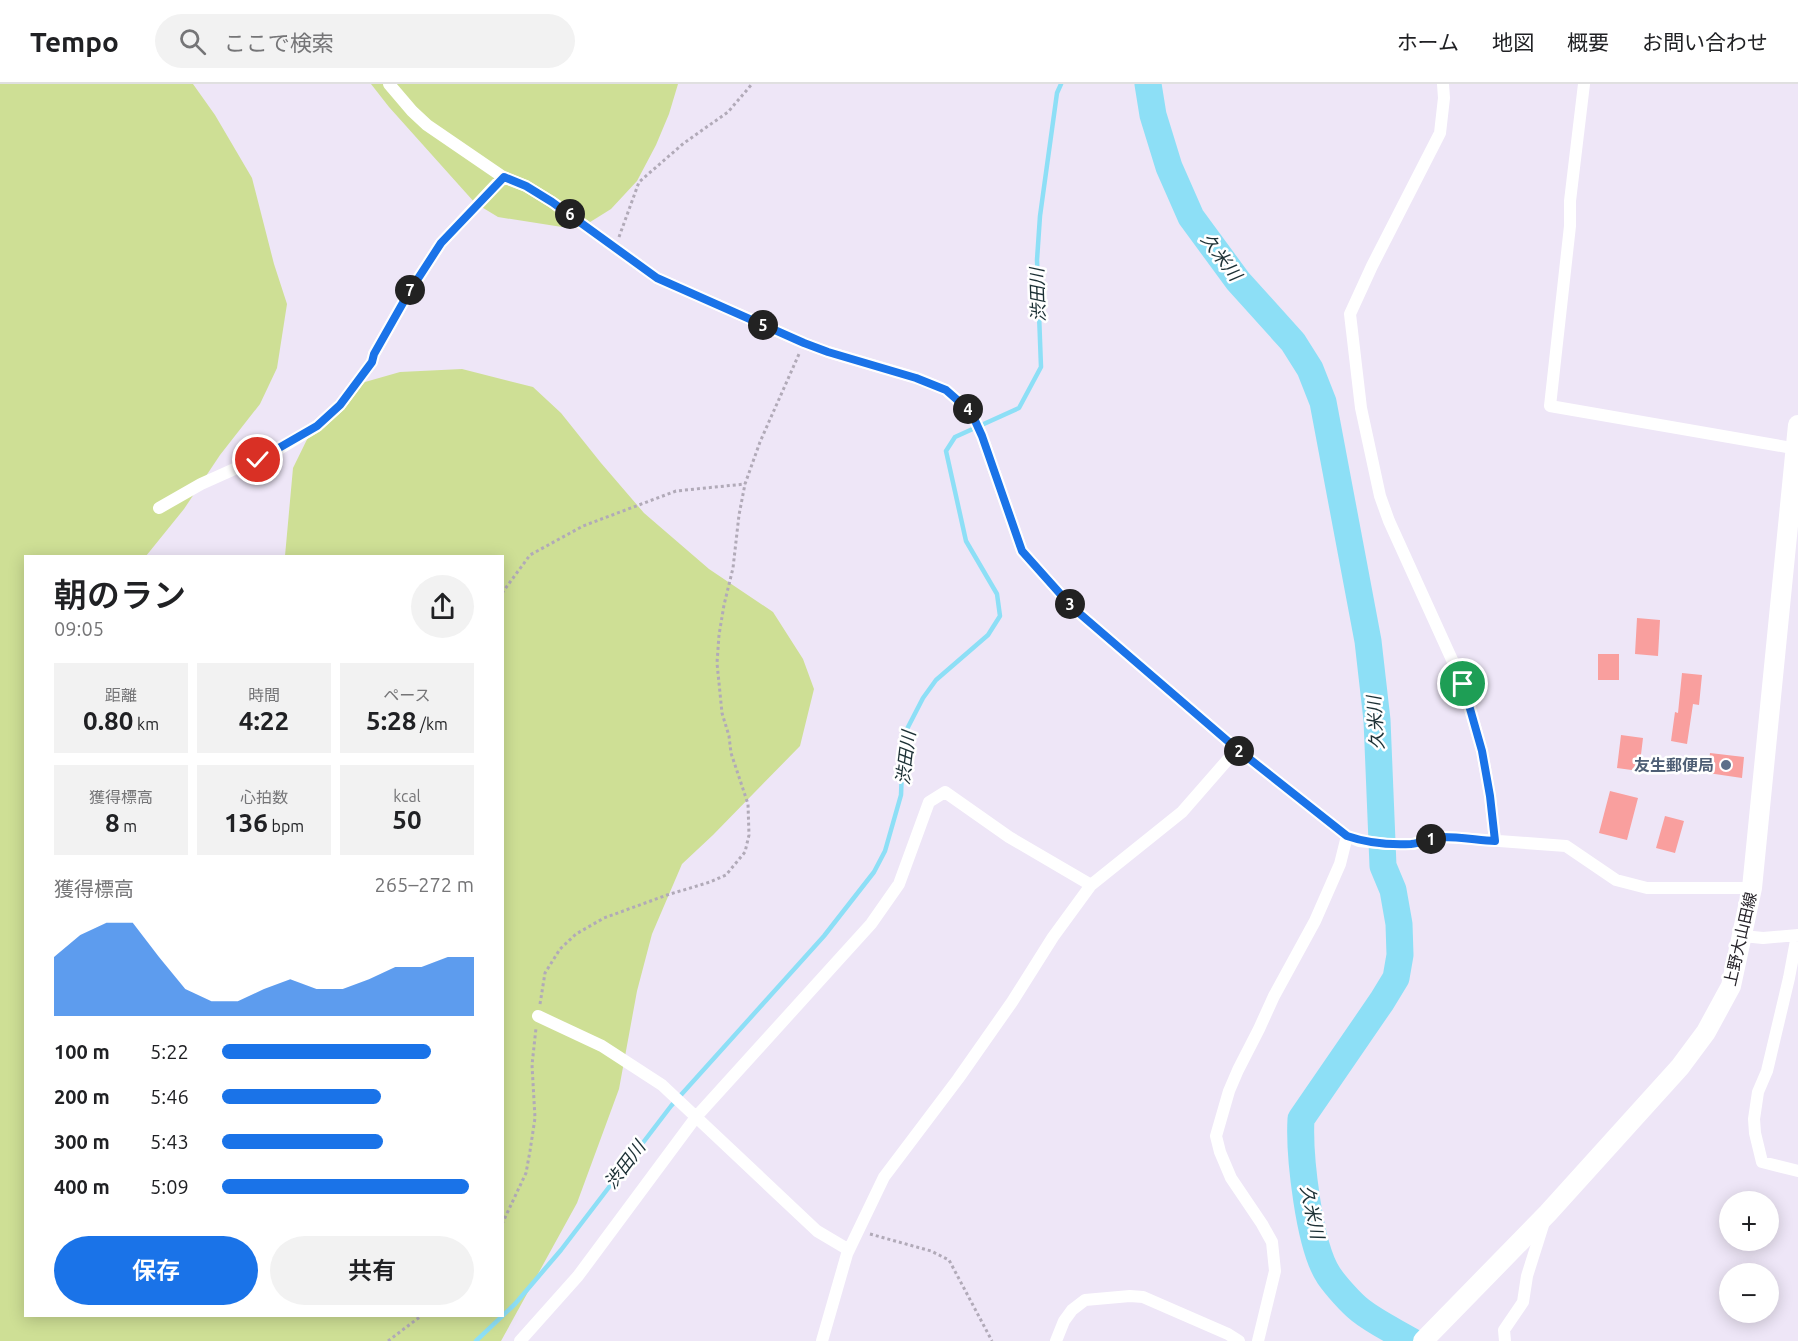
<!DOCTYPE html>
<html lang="ja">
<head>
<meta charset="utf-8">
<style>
  :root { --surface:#fff; --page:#f2f2f2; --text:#202124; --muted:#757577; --line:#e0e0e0; --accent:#1a73e8 }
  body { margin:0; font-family:Ubuntu,"Noto Sans JP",sans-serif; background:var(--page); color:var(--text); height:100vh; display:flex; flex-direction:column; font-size:22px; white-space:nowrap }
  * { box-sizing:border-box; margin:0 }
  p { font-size:20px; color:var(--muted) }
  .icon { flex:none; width:33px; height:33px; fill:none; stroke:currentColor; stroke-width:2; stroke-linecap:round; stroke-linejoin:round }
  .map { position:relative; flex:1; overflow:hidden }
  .details { position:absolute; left:24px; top:471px; width:480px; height:762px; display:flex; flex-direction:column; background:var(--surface); border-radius:0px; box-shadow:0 3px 15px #0003 }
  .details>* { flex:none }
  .buttons { position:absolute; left:1719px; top:1107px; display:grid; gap:12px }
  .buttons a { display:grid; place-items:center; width:60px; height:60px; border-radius:50%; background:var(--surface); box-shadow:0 3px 15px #0003; font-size:30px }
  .pin { position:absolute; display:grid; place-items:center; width:51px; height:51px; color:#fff; margin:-26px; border:3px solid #fff; border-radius:50%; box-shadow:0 2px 6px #0007 }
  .km { position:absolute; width:30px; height:30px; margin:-15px; border-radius:50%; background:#222; color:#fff; font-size:16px; line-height:30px; text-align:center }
  .round { display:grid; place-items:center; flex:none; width:63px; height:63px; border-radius:32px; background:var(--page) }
  .overview { display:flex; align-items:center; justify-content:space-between; height:102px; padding:0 30px }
  h1 { font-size:33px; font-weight:600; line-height:45px }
  .stats { display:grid; grid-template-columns:repeat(3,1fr); gap:9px; height:102px; padding:6px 30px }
  .stats div { display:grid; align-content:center; border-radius:0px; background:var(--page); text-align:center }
  .stats b { font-size:26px; font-weight:600 }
  .stats small { font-size:16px; font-weight:400 }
  .stats p { font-size:16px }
  .chart { height:168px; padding:12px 30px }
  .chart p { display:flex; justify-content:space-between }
  .chart svg { width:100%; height:108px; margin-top:6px; fill:var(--accent); opacity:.7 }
  .action { display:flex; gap:12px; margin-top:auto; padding:12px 30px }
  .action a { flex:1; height:69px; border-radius:36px; background:var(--accent); color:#fff; font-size:24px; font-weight:600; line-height:69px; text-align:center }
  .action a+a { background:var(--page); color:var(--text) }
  ul { padding:0 30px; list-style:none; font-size:20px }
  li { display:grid; grid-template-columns:96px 72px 1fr; align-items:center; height:45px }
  li i { height:15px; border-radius:8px; background:var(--accent) }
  header { display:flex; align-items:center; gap:36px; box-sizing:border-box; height:84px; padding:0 30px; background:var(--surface); border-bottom:2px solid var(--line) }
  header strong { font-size:28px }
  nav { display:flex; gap:33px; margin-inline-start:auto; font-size:21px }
  .search { width:420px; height:54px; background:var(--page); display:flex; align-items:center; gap:15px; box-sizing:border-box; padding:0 21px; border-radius:33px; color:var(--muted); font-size:22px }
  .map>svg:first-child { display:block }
  .green { fill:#cedf95 }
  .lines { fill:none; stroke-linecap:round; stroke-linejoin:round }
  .stream { stroke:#8ddff6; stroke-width:4.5 }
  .river { stroke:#8ddff6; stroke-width:27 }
  .building { fill:#f99f9e }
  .path { stroke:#b1aab8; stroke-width:3; stroke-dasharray:3 3; stroke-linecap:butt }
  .minor { stroke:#fff; stroke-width:12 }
  .primary { stroke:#fff; stroke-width:20 }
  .route-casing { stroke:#fff; stroke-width:12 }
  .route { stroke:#1a73e8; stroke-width:8 }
  .service-dot { fill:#5c6f8a; stroke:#fff; stroke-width:2 }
  .labels { text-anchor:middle; stroke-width:5; stroke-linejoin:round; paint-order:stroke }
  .service-label { font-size:16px; font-weight:bold; fill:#4e5e75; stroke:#fff; text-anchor:end }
  .street-label { font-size:16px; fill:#262329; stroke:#fff }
  .water-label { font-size:18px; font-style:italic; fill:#1c3035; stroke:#fff }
</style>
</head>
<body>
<header>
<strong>Tempo</strong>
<div class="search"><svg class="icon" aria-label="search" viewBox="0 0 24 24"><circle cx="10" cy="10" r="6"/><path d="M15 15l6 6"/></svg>ここで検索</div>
<nav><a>ホーム</a><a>地図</a><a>概要</a><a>お問い合わせ</a></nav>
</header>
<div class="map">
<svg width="1798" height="1257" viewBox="0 0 1798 1257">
  <rect width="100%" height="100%" fill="#eee6f7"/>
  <path class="green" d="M0,0H193L215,31L252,94L274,180L287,220L277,284L260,320L220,371L184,425L146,472H26V1232H502V472H285L293,384L317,335L351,302L400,288L462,285L533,303L561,329L601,379L644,429L709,485L773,528L803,575L814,605L800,662L713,751L682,780L652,850L637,907L619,1005L577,1119L501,1257H0Z
    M371,0H678L669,30L656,61L637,97L611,125L587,140L562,143L498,133L475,119L389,23Z"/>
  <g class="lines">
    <path class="stream" d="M476,1257L515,1220L561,1166L671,1022L824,852L874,788L885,767L901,711L903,661L907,645L923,614L936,596L988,551L1000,532L997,510L966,457L946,367L955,353L1019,324L1041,283L1037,176L1040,132L1057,9L1061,0"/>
    <path class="river" d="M1148,0L1153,31L1169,83L1191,133L1238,197L1293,258L1310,285L1323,318L1368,557L1377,636L1383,782L1393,806L1399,840L1400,871L1396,894L1382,917L1301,1035C1299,1071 1309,1163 1329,1192C1336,1202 1351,1219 1360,1226C1375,1238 1394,1247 1411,1257"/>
  </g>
  <path class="building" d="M1637,534L1660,536L1658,572L1635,570Z
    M1598,570H1619V596H1598Z
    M1682,589L1702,591L1699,621L1693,620L1687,660L1671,657L1675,628L1678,629Z
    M1621,651L1643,654L1639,687L1617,684Z
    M1710,669L1744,673L1742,694L1708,689Z
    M1610,707L1638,714L1627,756L1599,749Z
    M1665,732L1684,737L1675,769L1656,764Z"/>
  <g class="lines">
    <path class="path" d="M619,153L639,98L684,59L728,28L752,0
      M502,509L530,471L583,442L676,407L745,400
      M540,920L545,889L560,865L576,850L604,834L667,811L710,798L726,791L745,768L749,751L748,720L731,669L729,652L722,629L717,579L719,551L724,521L733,484L739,431L745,400L760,358L799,270
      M502,1140L526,1089L530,1067L535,1034L532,981L536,944
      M870,1150L931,1167L949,1176L992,1257
      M388,1257L421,1232"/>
    <path class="minor" d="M389,0L412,27L427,41L503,93L526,102L552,118L657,194L804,259L828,268L917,294L946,306L963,321L972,330L982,352L1022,467L1072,523L1237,665L1347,752L1359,757L1387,760H1414L1422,756L1445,753L1566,762L1616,796L1647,804H1752
      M1443,0L1444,14L1440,49L1372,182L1350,230L1361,324L1380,412L1389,437L1463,600L1482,667L1490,712L1495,757
      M1584,0L1570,117V142L1550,322L1798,365
      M159,424L201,400L279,365L317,342L340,321L372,278L374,270L408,210L441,159L503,93
      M1797,851L1789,894L1767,987L1758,1008L1754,1035L1755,1049L1762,1078L1798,1087
      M1743,852L1763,854L1798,851
      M538,932L602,962L662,1001L817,1147L849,1166
      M520,1257L578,1192L696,1033L871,840L899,800L929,718L945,708L1009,753L1091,801
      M822,1257L847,1170L884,1093L958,995L1012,918L1053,853L1091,801L1182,728L1237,665
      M1056,1257L1064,1237L1072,1226L1085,1216L1130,1212L1143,1213L1228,1250L1239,1257
      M1258,1257L1275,1187L1272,1158L1262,1140L1231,1094L1220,1068L1216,1052L1229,1007L1238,986L1259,945L1274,912L1315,837L1340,780L1347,752
      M1505,1257L1504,1246L1523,1218L1527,1192L1545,1135"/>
    <path class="primary" d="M1423,1257L1548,1129L1680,983L1706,948L1731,902L1752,804L1798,341"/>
  </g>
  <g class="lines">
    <g class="route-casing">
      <path id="route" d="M258,376L317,342L340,321L372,278L374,270L408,210L441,159L504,93L526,102L552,118L657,194L804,259L828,268L916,294L946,306L963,321L972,330L982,352L1022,467L1072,523L1237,665L1347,752C1367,759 1390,761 1411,760C1422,759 1432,754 1443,753C1460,753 1478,756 1495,757L1490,712L1482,667L1463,600"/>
    </g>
    <use href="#route" class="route"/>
  </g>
  <circle class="service-dot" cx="1726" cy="681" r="6"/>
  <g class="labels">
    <g class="service-label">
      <text x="1714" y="687">友生郵便局</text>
    </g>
    <g class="street-label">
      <text transform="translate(1740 855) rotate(-77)" y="6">上野大山田線</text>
    </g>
    <g class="water-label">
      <text transform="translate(1221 173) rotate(53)" y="6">久米川</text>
      <text transform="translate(1038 211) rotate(-92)" y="6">渋田川</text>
      <text transform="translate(1376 639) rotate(-94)" y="6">久米川</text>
      <text transform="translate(906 674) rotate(-83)" y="6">渋田川</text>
      <text transform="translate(625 1081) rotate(-53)" y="6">渋田川</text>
      <text transform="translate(1312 1128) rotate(78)" y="6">久米川</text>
    </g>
  </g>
</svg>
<div class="buttons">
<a>+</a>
<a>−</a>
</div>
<div class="pin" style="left:1463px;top:600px;background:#1e9e55"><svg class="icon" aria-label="arrive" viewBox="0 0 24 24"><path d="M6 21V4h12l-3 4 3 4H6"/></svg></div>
<div class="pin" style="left:258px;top:376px;background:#d93025"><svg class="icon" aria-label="check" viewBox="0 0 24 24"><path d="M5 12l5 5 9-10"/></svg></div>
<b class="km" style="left:1431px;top:755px">1</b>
<b class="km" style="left:1239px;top:667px">2</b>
<b class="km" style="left:1070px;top:520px">3</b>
<b class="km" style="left:968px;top:325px">4</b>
<b class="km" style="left:763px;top:241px">5</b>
<b class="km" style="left:570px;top:130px">6</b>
<b class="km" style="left:410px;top:206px">7</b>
<section class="details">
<div class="overview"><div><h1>朝のラン</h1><p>09:05</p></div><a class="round"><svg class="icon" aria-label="share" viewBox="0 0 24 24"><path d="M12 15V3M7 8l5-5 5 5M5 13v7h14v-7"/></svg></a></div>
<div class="stats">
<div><p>距離</p><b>0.80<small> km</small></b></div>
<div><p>時間</p><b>4:22</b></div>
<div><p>ペース</p><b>5:28<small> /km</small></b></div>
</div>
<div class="stats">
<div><p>獲得標高</p><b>8<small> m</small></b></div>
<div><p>心拍数</p><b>136<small> bpm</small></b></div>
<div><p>kcal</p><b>50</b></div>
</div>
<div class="chart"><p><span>獲得標高</span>265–272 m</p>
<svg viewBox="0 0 160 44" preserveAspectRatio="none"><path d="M0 44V20L10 11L20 6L30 6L40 20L50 33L60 38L70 38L80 33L90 29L100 33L110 33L120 29L130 24L140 24L150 20L160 20V44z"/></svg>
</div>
<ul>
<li><b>100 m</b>5:22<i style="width:83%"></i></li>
<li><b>200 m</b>5:46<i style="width:63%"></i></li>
<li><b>300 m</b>5:43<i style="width:64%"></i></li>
<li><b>400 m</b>5:09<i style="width:98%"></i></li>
</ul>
<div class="action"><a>保存</a><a>共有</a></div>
</section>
</div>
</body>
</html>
